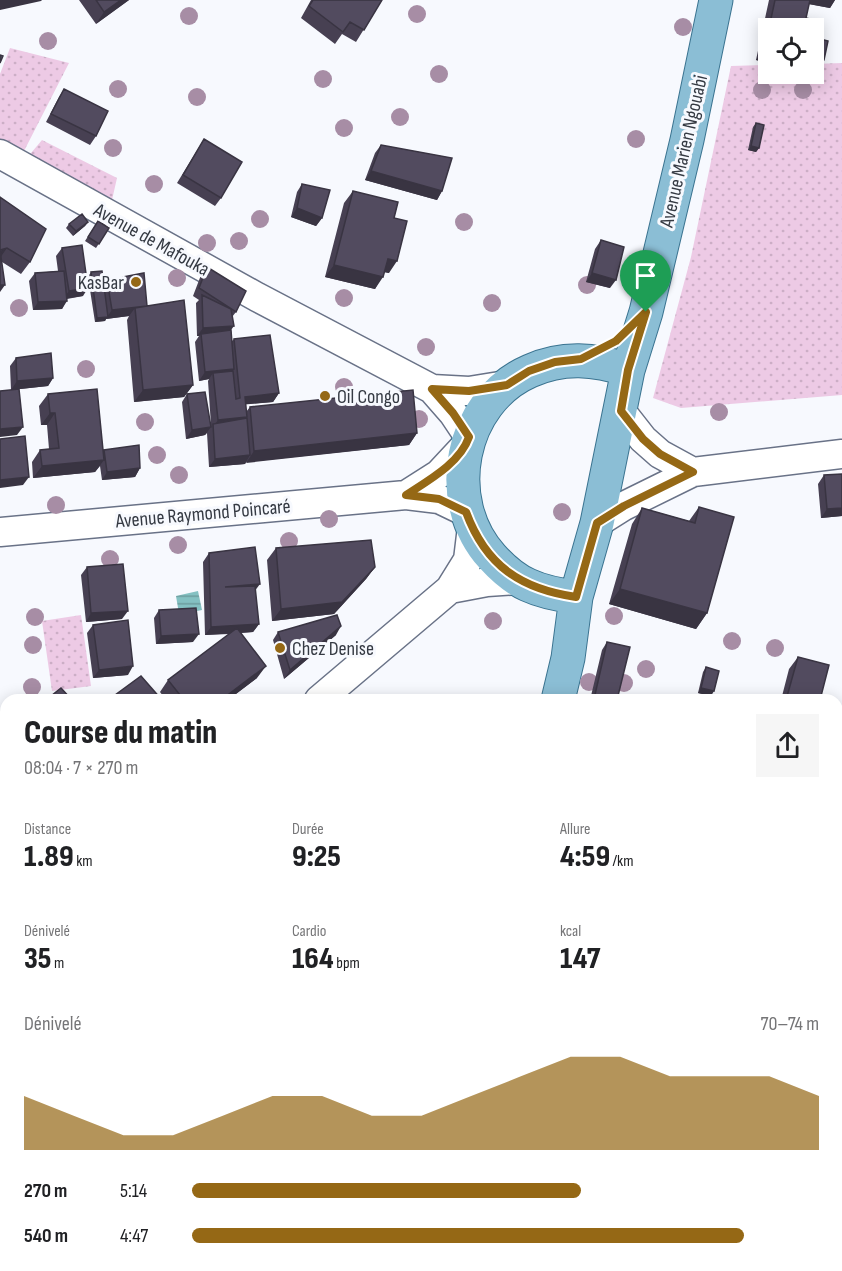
<!DOCTYPE html>
<html lang="fr">
<head>
<meta charset="utf-8">
<style>
  :root { --surface:#fff; --page:#f6f6f6; --text:#202124; --muted:#757577; --accent:#956815 }
  body { margin:0; font-family:"Sofia Sans Condensed",sans-serif; background:var(--page); color:var(--text); height:100vh; display:flex; flex-direction:column; font-size:22px; white-space:nowrap }
  * { box-sizing:border-box; margin:0 }
  p { font-size:20px; color:var(--muted) }
  .icon { flex:none; width:33px; height:33px; fill:none; stroke:currentColor; stroke-width:2; stroke-linecap:round; stroke-linejoin:round }
  .map { position:relative; flex:1; overflow:hidden }
  .side { position:absolute; left:0px; top:694px; width:843px; height:578px; display:flex; flex-direction:column; background:var(--surface); border-radius:18px 18px 0 0; box-shadow:0 3px 15px #0003 }
  .side>* { flex:none }
  .controls { position:absolute; left:758px; top:18px; display:grid; gap:12px }
  .controls a { display:grid; place-items:center; width:66px; height:66px; border-radius:0px; background:var(--surface); box-shadow:0 3px 15px #0003; font-size:30px }
  .pin { position:absolute; display:grid; place-items:center; width:51px; height:51px; color:#fff; margin:-62px -26px; border-radius:50% 50% 50% 0; rotate:-45deg; box-shadow:0 0 6px #0007 }
  .pin .icon { rotate:45deg }
  .round { display:grid; place-items:center; flex:none; width:63px; height:63px; border-radius:0px; background:var(--page) }
  .overview { display:flex; align-items:center; justify-content:space-between; height:102px; padding:0 24px }
  h1 { font-size:33px; font-weight:800; line-height:45px }
  .stats { display:grid; grid-template-columns:repeat(3,1fr); gap:9px; height:102px; padding:6px 24px }
  .stats div { display:grid; align-content:center }
  .stats b { font-size:30px; font-weight:800 }
  .stats small { font-size:16px; font-weight:400 }
  .stats p { font-size:16px }
  .chart { height:168px; padding:12px 24px }
  .chart p { display:flex; justify-content:space-between }
  .chart svg { width:100%; height:108px; margin-top:6px; fill:var(--accent); opacity:.7 }
  ul { padding:0 24px; list-style:none; font-size:20px }
  li { display:grid; grid-template-columns:96px 72px 1fr; align-items:center; height:45px }
  li i { height:15px; border-radius:8px; background:var(--accent) }
  .map>svg:first-child { display:block }
  .grass { fill:url(#grass-dots) }
  .water { fill:url(#water-rules) }
  .lines { fill:none; stroke-linecap:round; stroke-linejoin:round }
  .minor-casing { stroke:#697287; stroke-width:31 }
  .major-casing { stroke:#3a7390; stroke-width:35 }
  .minor { stroke:#fff; stroke-width:28 }
  .major { stroke:#8bbed5; stroke-width:33 }
  .tree { fill:#a78da5 }
  .wall { fill:#474052 }
  .shaded-wall { fill:#393442 }
  .building { fill:#524b5f; stroke:#393442; stroke-width:1.5 }
  .route-casing { stroke:#fff; stroke-width:12 }
  .route { stroke:#956815; stroke-width:8 }
  .poi-dot { fill:#956815; stroke:#f7f9fe; stroke-width:2 }
  .labels { text-anchor:middle; stroke-width:6; stroke-linejoin:round; paint-order:stroke }
  .street-label { font-size:20px; fill:#353a43; stroke:#f7f9fe }
  .poi-label { font-size:20px; fill:#353a43; stroke:#f7f9fe; text-anchor:start }
</style>
</head>
<body>
<div class="map">
<svg width="842" height="1271" viewBox="0 0 842 1271">
  <defs>
    <pattern id="grass-dots" width="8" height="8" patternUnits="userSpaceOnUse" patternTransform="scale(1.5)"><rect width="8" height="8" fill="#edcae5"/><path d="M2 2h.1M6 6h.1" fill="none" stroke="#ccaec6" stroke-width="1.8" stroke-linecap="round"/></pattern>
    <pattern id="water-rules" width="6" height="5" patternUnits="userSpaceOnUse" patternTransform="scale(1.5)"><rect width="6" height="5" fill="#84c1c2"/><path d="M0 2.5h6" fill="none" stroke="#6d9e9f"/></pattern>
  </defs>
  <rect width="100%" height="100%" fill="#f7f9fe"/>
  <path class="grass" d="M10,48L69,63L24,151L0,141V74Z
    M842,63V395L681,408L653,398L691,257L731,66L768,65V74H813V64Z
    M42,140L117,178L112,200L26,159Z
    M81,615L91,686L52,691L42,621Z"/>
  <path class="water" d="M198,591L202,610L179,614L176,596Z"/>
  <g class="lines">
    <g class="minor-casing">
      <path id="minor" d="M0,154L257,297L432,389L453,413L469,437
        M432,389L469,391L506,385
        M621,411L643,439L660,454L693,472
        M406,495L439,474L466,445
        M597,523L624,506L693,472L842,454
        M0,532L406,495L439,499L466,512
        M450,589L487,582L519,580
        M319,700L450,589L468,560L472,527
        M0,966L6,962
        M692,1266L703,1271"/>
    </g>
    <g class="major-casing">
      <path id="major" d="M576,597C559,595 543,592 528,585C514,579 502,568 492,557C441,501 459,402 530,371C563,356 595,359 628,370
        M558,700L568,658L576,597L597,523L628,370L646,312L687,140L716,0
        M349,1271L352,1266"/>
    </g>
    <use href="#minor" class="minor"/>
    <use href="#major" class="major"/>
  </g>
  <g class="tree">
    <circle cx="417" cy="14" r="9"/>
    <circle cx="189" cy="16" r="9"/>
    <circle cx="683" cy="27" r="9"/>
    <circle cx="48" cy="41" r="9"/>
    <circle cx="439" cy="74" r="9"/>
    <circle cx="323" cy="79" r="9"/>
    <circle cx="118" cy="89" r="9"/>
    <circle cx="762" cy="90" r="9"/>
    <circle cx="803" cy="90" r="9"/>
    <circle cx="197" cy="97" r="9"/>
    <circle cx="400" cy="117" r="9"/>
    <circle cx="344" cy="128" r="9"/>
    <circle cx="636" cy="139" r="9"/>
    <circle cx="113" cy="148" r="9"/>
    <circle cx="154" cy="184" r="9"/>
    <circle cx="260" cy="219" r="9"/>
    <circle cx="464" cy="222" r="9"/>
    <circle cx="239" cy="241" r="9"/>
    <circle cx="207" cy="243" r="9"/>
    <circle cx="177" cy="278" r="9"/>
    <circle cx="587" cy="285" r="9"/>
    <circle cx="344" cy="298" r="9"/>
    <circle cx="492" cy="303" r="9"/>
    <circle cx="19" cy="308" r="9"/>
    <circle cx="426" cy="347" r="9"/>
    <circle cx="86" cy="369" r="9"/>
    <circle cx="344" cy="387" r="9"/>
    <circle cx="719" cy="412" r="9"/>
    <circle cx="419" cy="419" r="9"/>
    <circle cx="145" cy="422" r="9"/>
    <circle cx="157" cy="455" r="9"/>
    <circle cx="179" cy="475" r="9"/>
    <circle cx="56" cy="505" r="9"/>
    <circle cx="562" cy="512" r="9"/>
    <circle cx="329" cy="519" r="9"/>
    <circle cx="289" cy="541" r="9"/>
    <circle cx="178" cy="545" r="9"/>
    <circle cx="110" cy="559" r="9"/>
    <circle cx="614" cy="616" r="9"/>
    <circle cx="35" cy="617" r="9"/>
    <circle cx="493" cy="621" r="9"/>
    <circle cx="732" cy="641" r="9"/>
    <circle cx="33" cy="645" r="9"/>
    <circle cx="775" cy="648" r="9"/>
    <circle cx="646" cy="669" r="9"/>
    <circle cx="589" cy="682" r="9"/>
    <circle cx="624" cy="683" r="9"/>
    <circle cx="32" cy="687" r="9"/>
  </g>
  <path class="wall" d="M79,0H129L96,24Z
    M311,0H382L356,42L342,34L335,44L301,18Z
    M769,0H835L830,8L809,4L806,18L812,28H768V63L756,60Z
    M64,89L96,136L90,145L46,122L59,97Z
    M756,123L759,148L756,152L748,150L753,127Z
    M204,139L221,198L215,206L177,183Z
    M381,145L442,191L437,200L365,180L375,153Z
    M302,184L322,218L316,226L291,217L297,192Z
    M353,191L394,218L389,273L384,272L375,289L325,277L344,203Z
    M0,197L30,262L21,274L2,262L0,292Z
    M98,221L109,228L96,248L85,241Z
    M88,222L85,226L73,236L66,228L69,224Z
    M601,240L610,288L586,282L595,249Z
    M62,248L83,296L67,299L62,309L33,310L29,281L35,273L58,271L56,256Z
    M207,267L236,312L232,317L231,330L232,341L234,339L279,393L273,402L246,404V412L250,407L417,433L409,445L246,462L245,464L209,467L207,433L205,435L186,439L182,402L187,394L211,426V425L208,381L209,379L199,381L195,342L199,336H197L196,303L199,300L193,296L201,275Z
    M91,272L104,286L107,280L147,306L193,385L184,397L134,402L127,320L129,316L106,319L105,321L95,322L88,277Z
    M16,358L53,378L48,386L11,390L10,366Z
    M48,394L103,452L104,450L140,468L135,477L102,480L100,466L95,472L33,478L32,462L40,450L49,449L47,425H41L39,406Z
    M842,474V516L821,518L818,484L824,475Z
    M699,507L707,613L696,629L609,604L632,524L642,508L689,521Z
    M276,548L375,567L366,579L334,614L272,621L267,560Z
    M209,553L255,590L259,624L253,632L241,633L257,678L228,700H166L160,692L168,680L229,634L205,635L203,562Z
    M87,567L122,619L86,622L81,575Z
    M159,610L193,642L156,644L154,618Z
    M93,625L128,675L93,678L87,633Z
    M278,632L336,635L284,679L273,640Z
    M607,642L617,700H590L602,650Z
    M798,657L820,700H781L789,669Z
    M706,667L711,696L698,693L703,672Z
    M115,695L162,700H111Z
    M6,1103V1176L0,1169V1108Z
    M842,1131V1181L837,1179V1145Z
    M6,1187V1236L0,1241V1192Z
    M480,1266H613L625,1271H477Z"/>
  <path class="shaded-wall" d="M0,0H42L41,1L0,10Z
    M121,0H129L96,24L104,12Z
    M805,0H835L830,8L803,3Z
    M765,48L768,49V63L756,60Z
    M813,58L824,60L815,72H813Z
    M751,146L759,148L756,152L748,150Z
    M371,171L442,191L437,200L365,180Z
    M297,208L322,218L316,226L291,217Z
    M88,222L85,226L73,236L76,231Z
    M7,248L0,258V251Z
    M388,259L397,261L389,273L379,271Z
    M334,265L383,277L375,289L325,277Z
    M592,273L616,280L610,288L586,282Z
    M0,285H5L0,292Z
    M88,288L83,296L63,299L69,291Z
    M67,301L62,309L33,310L38,302Z
    M135,308L129,316L106,319L105,321L95,322L97,318L107,317L112,310Z
    M234,326L228,334H201L199,336H197L203,328Z
    M234,369L228,377L213,373L209,379L199,381L205,372Z
    M53,378L48,386L11,390L17,381Z
    M193,385L184,397L134,402L143,390Z
    M279,393L273,402L239,405L245,397Z
    M50,413H55L47,425H41Z
    M247,417L241,425L213,427L218,420Z
    M23,427L17,435L0,437V429Z
    M211,427L205,435L186,439L192,430Z
    M417,433L409,445L246,463L254,451Z
    M250,455L245,464L209,467L215,459Z
    M104,460L95,472L33,478L42,466Z
    M140,468L135,477L102,480L107,472Z
    M29,477L23,485L0,488V480Z
    M842,508V516L821,518L827,509Z
    M375,567L366,579L334,614L272,621L281,609Z
    M260,584L254,592L225,587Z
    M620,589L707,613L696,629L609,604Z
    M128,611L122,619L86,622L91,613Z
    M259,624L253,632L205,635L211,627Z
    M341,626L336,635L284,679L290,670Z
    M199,634L193,642L156,644L161,636Z
    M133,666L128,675L93,678L99,670Z
    M266,666L257,678L228,700H221Z
    M701,688L714,691L711,696L698,693Z
    M837,908L842,909V926L837,925Z
    M837,1011L842,1013V1028L837,1027Z
    M837,1160L842,1162V1181L837,1179Z
    M6,1231V1236L0,1241V1239Z
    M837,1265L842,1267L841,1271H815L803,1266H837Z"/>
  <path class="building" d="M96,0H121L104,12Z
    M313,0H382L364,30L350,22L343,32L309,6Z
    M775,0H810L806,18L814,20L812,28H769Z
    M768,32V49L765,48Z
    M813,37L828,41L824,60L813,58Z
    M0,55L3,56L0,63Z
    M64,89L108,111L96,136L51,114Z
    M756,123L764,125L759,148L751,146Z
    M204,139L242,162L221,198L183,175Z
    M381,145L452,158L442,191L371,171Z
    M302,184L330,190L322,218L297,208Z
    M353,191L398,202L394,218L407,221L397,261L388,259L383,277L334,265Z
    M0,197L46,229L30,262L7,248L0,250L5,285H0Z
    M82,214L88,222L76,231L69,224Z
    M98,221L109,228L99,244L88,237Z
    M601,240L624,247L616,280L592,273Z
    M82,245L88,288L69,291L62,248Z
    M207,267L246,291L236,312L199,288Z
    M64,271L67,301L38,302L35,273Z
    M102,271L108,317L97,318L91,272Z
    M144,273L147,306L112,310L107,280Z
    M202,295L231,309L234,326L203,328Z
    M184,300L193,385L143,390L135,308Z
    M231,330L234,369L205,372L201,334Z
    M270,335L279,393L245,397L247,417L218,420L213,373L233,371L236,399L240,398L234,339Z
    M51,353L53,378L17,381L16,358Z
    M19,389L23,427L0,429V391Z
    M97,389L104,460L42,466L40,450L59,448L55,413H50L48,394Z
    M413,390L417,433L254,451L250,407Z
    M205,392L211,427L192,430L187,394Z
    M247,418L250,455L215,459L213,424Z
    M25,436L29,477L0,480V439Z
    M139,445L140,468L107,472L104,450Z
    M842,474V508L827,509L824,475Z
    M699,507L734,517L707,613L620,589L642,508L695,523Z
    M371,540L375,567L342,602L281,609L276,548Z
    M255,547L260,584L225,587L255,586L259,624L211,627L209,553Z
    M123,564L128,611L91,613L87,567Z
    M196,608L199,634L161,636L159,610Z
    M337,615L341,626L290,670L278,632Z
    M128,620L133,666L99,670L93,625Z
    M237,628L266,666L221,700H201L200,699L198,700H184L168,680Z
    M607,642L630,647L617,700H600L594,699Z
    M798,657L829,665L820,700H786Z
    M706,667L719,671L714,691L701,688Z
    M141,676L162,700H120L115,695Z
    M61,688L72,700H46Z
    M105,696L108,700H100Z
    M837,803L842,804V909L837,908Z
    M837,937L842,939V1013L837,1011Z
    M837,1032L842,1034V1041L839,1048L837,1047Z
    M0,1078L6,1085V1086L0,1091Z
    M837,1094L841,1095L837,1105Z
    M6,1103V1161L0,1154V1108Z
    M842,1146V1162L837,1160Z
    M6,1187V1224L0,1216V1192Z
    M837,1235L842,1237V1267L837,1265Z
    M6,1246V1266H41L47,1271H0V1253Z
    M66,1266H106L101,1271H62Z
    M414,1266H430L427,1271H414L412,1270Z
    M435,1266H445L449,1271H429Z
    M482,1266H528L526,1271H480Z
    M531,1266H613L625,1271H528Z
    M753,1268L757,1271H750Z"/>
  <g class="lines">
    <g class="route-casing">
      <path id="route" d="M646,312L628,370L621,411L643,439L660,454L693,472L624,506L597,523L576,597C521,589 486,566 466,512L439,499L406,495C429,480 460,463 469,437L453,413L432,389L469,391L507,385L529,371L555,362L581,359L616,341Z"/>
    </g>
    <use href="#route" class="route"/>
  </g>
  <g class="poi-dot">
    <circle cx="136" cy="282" r="6"/>
    <circle cx="325" cy="396" r="6"/>
    <circle cx="280" cy="648" r="6"/>
  </g>
  <g class="labels">
    <g class="street-label">
      <text transform="translate(683 151) rotate(-77)" y="7">Avenue Marien Ngouabi</text>
      <text transform="translate(152 239) rotate(29)" y="7">Avenue de Mafouka</text>
      <text transform="translate(203 513) rotate(-5)" y="7">Avenue Raymond Poincaré</text>
    </g>
    <g class="poi-label">
      <text x="124" y="289" text-anchor="end">KasBar</text>
      <text x="337" y="403">Oil Congo</text>
      <text x="292" y="655">Chez Denise</text>
    </g>
  </g>
</svg>
<div class="controls">
<a><svg class="icon" aria-label="locate" viewBox="0 0 24 24"><circle cx="12" cy="12" r="6"/><path d="M12 2v4M12 18v4M2 12h4M18 12h4"/></svg></a>
</div>
<div class="pin" style="left:646px;top:312px;background:#1e9e55"><svg class="icon" aria-label="arrive" viewBox="0 0 24 24"><path d="M6 21V4h12l-3 4 3 4H6"/></svg></div>
<section class="side">
<div class="overview"><div><h1>Course du matin</h1><p>08:04 · 7 × 270 m</p></div><a class="round"><svg class="icon" aria-label="share" viewBox="0 0 24 24"><path d="M12 15V3M7 8l5-5 5 5M5 13v7h14v-7"/></svg></a></div>
<div class="stats">
<div><p>Distance</p><b>1.89<small> km</small></b></div>
<div><p>Durée</p><b>9:25</b></div>
<div><p>Allure</p><b>4:59<small> /km</small></b></div>
</div>
<div class="stats">
<div><p>Dénivelé</p><b>35<small> m</small></b></div>
<div><p>Cardio</p><b>164<small> bpm</small></b></div>
<div><p>kcal</p><b>147</b></div>
</div>
<div class="chart"><p><span>Dénivelé</span>70–74 m</p>
<svg viewBox="0 0 160 44" preserveAspectRatio="none"><path d="M0 44V22L10 30L20 38L30 38L40 30L50 22L60 22L70 30L80 30L90 22L100 14L110 6L120 6L130 14L140 14L150 14L160 22V44z"/></svg>
</div>
<ul>
<li><b>270 m</b>5:14<i style="width:62%"></i></li>
<li><b>540 m</b>4:47<i style="width:88%"></i></li>
</ul>
</section>
</div>
</body>
</html>
